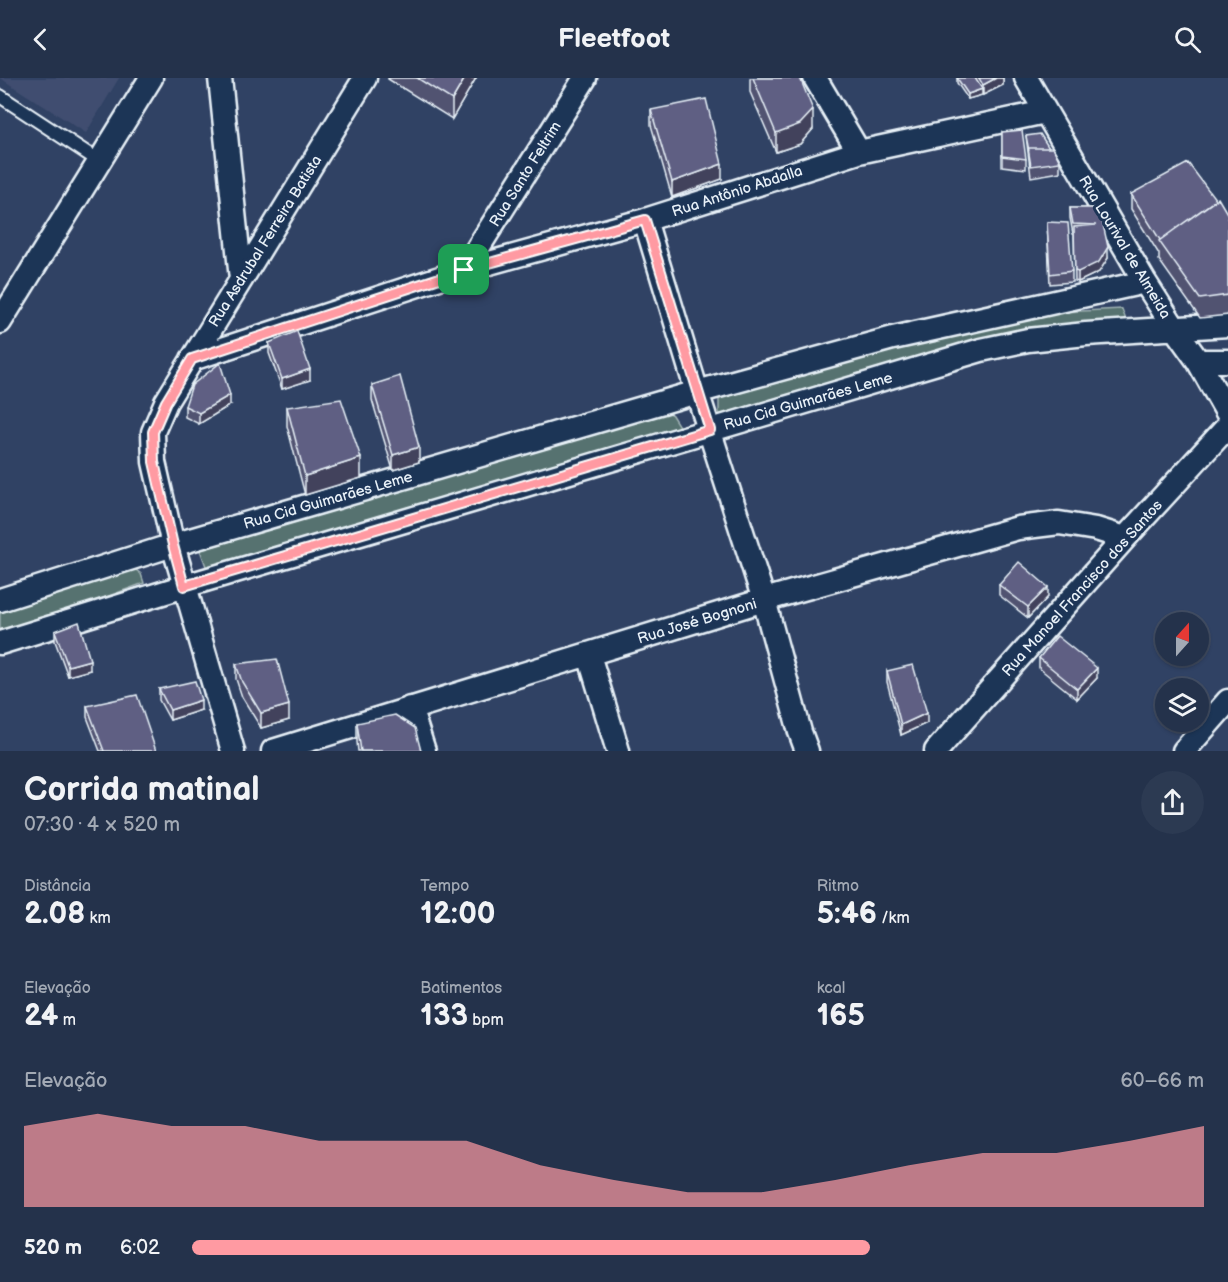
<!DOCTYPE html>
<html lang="pt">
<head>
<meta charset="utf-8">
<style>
  :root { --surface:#24324b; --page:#2c3a52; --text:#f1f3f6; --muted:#a3aab5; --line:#414d63; --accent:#ff9aa2 }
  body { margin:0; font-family:"Balsamiq Sans",sans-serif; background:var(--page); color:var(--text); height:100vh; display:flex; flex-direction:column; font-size:22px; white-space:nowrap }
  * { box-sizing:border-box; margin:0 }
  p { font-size:20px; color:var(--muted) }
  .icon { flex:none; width:33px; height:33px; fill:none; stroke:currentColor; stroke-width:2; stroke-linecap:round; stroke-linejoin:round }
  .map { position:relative; height:673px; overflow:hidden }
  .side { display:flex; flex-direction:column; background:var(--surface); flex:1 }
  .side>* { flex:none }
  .needle { width:39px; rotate:21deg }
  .controls { position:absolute; left:1155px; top:534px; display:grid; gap:12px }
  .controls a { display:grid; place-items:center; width:54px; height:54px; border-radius:50%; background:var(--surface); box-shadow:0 2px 4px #0004,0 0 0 2px var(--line); font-size:30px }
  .pin { position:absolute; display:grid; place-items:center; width:51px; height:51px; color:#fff; margin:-26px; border-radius:12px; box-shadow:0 3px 9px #0006 }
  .round { display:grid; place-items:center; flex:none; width:63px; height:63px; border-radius:32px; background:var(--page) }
  .overview { display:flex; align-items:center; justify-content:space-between; height:102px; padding:0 24px }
  h1 { font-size:33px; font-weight:800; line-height:45px }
  .figures { display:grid; grid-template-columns:repeat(3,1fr); gap:9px; height:102px; padding:6px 24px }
  .figures div { display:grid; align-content:center }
  .figures b { font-size:30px; font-weight:800 }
  .figures small { font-size:16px; font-weight:400 }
  .figures p { font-size:16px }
  .chart { height:168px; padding:12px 24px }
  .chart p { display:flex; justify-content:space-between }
  .chart svg { width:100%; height:108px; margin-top:6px; fill:var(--accent); opacity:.7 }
  ul { padding:0 24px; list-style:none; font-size:20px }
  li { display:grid; grid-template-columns:96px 72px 1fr; align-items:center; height:45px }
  li i { height:15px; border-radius:8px; background:var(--accent) }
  header { display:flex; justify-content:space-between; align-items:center; height:78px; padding:0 24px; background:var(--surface); font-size:27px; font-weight:800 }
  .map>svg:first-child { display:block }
  .built { fill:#414e70 }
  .green { fill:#57726f; stroke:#a0b2b4; stroke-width:1.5 }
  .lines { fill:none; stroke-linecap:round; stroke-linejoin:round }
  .lane-casing { stroke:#e8f1f8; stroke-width:16 }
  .street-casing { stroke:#e8f1f8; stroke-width:27 }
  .lane { stroke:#1d3557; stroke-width:12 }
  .street { stroke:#1d3557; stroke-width:22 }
  .wall { fill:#515271; stroke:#e8f1f8; stroke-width:1.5 }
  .shaded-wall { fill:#42425c; stroke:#e8f1f8; stroke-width:1.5 }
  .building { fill:#5e5f83; stroke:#e8f1f8; stroke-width:1.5 }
  .route-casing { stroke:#fff; stroke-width:12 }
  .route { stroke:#ff9aa2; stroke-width:8 }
  .labels { text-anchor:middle; stroke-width:6; stroke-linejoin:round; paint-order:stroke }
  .street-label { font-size:15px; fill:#e8f1f8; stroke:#1d3557 }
</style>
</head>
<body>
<header><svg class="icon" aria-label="back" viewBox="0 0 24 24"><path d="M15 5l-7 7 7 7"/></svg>Fleetfoot<svg class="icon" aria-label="search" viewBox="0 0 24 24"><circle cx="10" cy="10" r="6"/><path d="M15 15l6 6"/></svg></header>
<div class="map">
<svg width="1228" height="673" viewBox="0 0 1228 673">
  <rect width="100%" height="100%" fill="#304264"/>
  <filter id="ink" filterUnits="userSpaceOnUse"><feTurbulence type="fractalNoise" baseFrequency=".0167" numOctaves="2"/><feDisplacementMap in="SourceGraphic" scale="12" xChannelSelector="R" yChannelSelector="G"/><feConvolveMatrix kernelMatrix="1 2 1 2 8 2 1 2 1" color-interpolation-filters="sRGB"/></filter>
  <g filter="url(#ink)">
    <path class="built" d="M0,0H119L86,55Z"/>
    <path class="green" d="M1122,231L1127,245L1028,255L888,287L719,337V316L1021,236Z
      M670,334L680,350L207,491L200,472Z
      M131,488L141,496L144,505L0,558V533Z"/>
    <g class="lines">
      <g class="lane-casing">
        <path id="lane" d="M0,18L99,83"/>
      </g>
      <g class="street-casing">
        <path id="street" d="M220,0L241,201
          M815,0L859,74
          M1026,0L1145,204L1175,251L1198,283L1228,336
          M645,142L697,314L764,522L800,654L807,673
          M464,192L585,0
          M0,244L151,0
          M192,281L464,192L645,142L859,74L1045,34
          M1198,283H1228
          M0,522L173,467L697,314L893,260L1145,204
          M0,565L185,508L981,272L1028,262L1086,256L1228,247
          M589,577L618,673
          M410,630L424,673
          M233,673L173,467L154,384L153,354L166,324L365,0
          M273,673L764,522L1018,450L1059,445L1096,451L1125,460
          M936,673L1125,460L1228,348
          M1184,673L1228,623"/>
      </g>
      <use href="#lane" class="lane"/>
      <use href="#street" class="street"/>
    </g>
    <path class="wall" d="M388,0H476L452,41L388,1Z
      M750,0H800L813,51L800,66L776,74L750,14Z
      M957,0H1003V7L983,17L982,15V17L968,21L957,5Z
      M651,32L722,101L672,119L651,47Z
      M1002,54L1026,81V91L1002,88Z
      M1026,58L1060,84V94L1031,99Z
      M1131,116L1216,122L1228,137V237L1200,240L1159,182V176L1131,131Z
      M1070,130H1096L1108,180L1099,194L1078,204L1075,203L1074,156H1073L1070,140Z
      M1047,144L1072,193V204L1050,206Z
      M269,265L310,302L282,311L269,275Z
      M372,307L419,384L393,392L372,322Z
      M230,327L199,346L185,339V328Z
      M287,329L361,400L305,417L287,348Z
      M999,507L1048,519L1028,540L999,517Z
      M55,553L90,592L68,598L55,563Z
      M1039,580L1097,600L1077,621L1039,590Z
      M236,586L289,642L261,650L242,619L236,601Z
      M887,593L927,645L901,657L887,604Z
      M159,611L201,632L170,642L159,622Z
      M87,628L156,673H100L87,639Z
      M357,645L421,673H358L357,664Z"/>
    <path class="shaded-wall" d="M465,0H476L452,41V22Z
      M996,0H1003V7L983,17V7Z
      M982,11V17L968,21V16Z
      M813,32V51L800,66L776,74V55Z
      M722,86V101L672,119V104Z
      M1108,169V180L1099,194L1078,204V194Z
      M310,291V302L282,311V301Z
      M230,317V327L199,346V335Z
      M419,369V384L393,392V377Z
      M361,380V400L305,417V398Z
      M1048,509V519L1028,540V529Z
      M90,582V592L68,598V588Z
      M1097,590V600L1077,621V611Z
      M201,622V632L170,642V632Z
      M289,627V642L261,650V635Z
      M927,635V645L901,657V647Z"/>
    <path class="building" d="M417,0H465L452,22Z
      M753,0H800L813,32L800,46L776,55Z
      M957,0H975L982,11L968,16Z
      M979,0H996L983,7Z
      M706,21L722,86L672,104L651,32Z
      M1022,52L1026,81L1002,78V54Z
      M1040,56L1049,70H1028L1029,73L1026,58Z
      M1028,70H1053L1060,84L1031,88Z
      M1188,85L1216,122L1160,162L1131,116Z
      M1218,120L1228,137V217L1200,221L1159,163Z
      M1070,130H1096L1103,146L1108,169L1099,184L1078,194L1075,193L1074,149L1096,147L1073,146Z
      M1047,144L1068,145L1072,193L1050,196Z
      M297,253L310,291L282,301L269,265Z
      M220,285L230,317L199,335L185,328L192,307Z
      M400,298L419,369L393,377L372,307Z
      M341,321L361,380L305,398L287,329Z
      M1019,484L1048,509L1028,529L999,507Z
      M79,544L90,582L68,588L55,553Z
      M1057,558L1097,590L1077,611L1039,580Z
      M277,581L289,627L261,635L242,604L236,586Z
      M913,587L927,635L901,647L887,593Z
      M195,603L201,622L170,632L159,611Z
      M137,617L156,673H104L87,628Z
      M395,637L415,650L421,673H361L357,645Z"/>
  </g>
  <g class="lines" filter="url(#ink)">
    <g class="route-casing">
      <path id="route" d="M645,142L710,352L184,508L173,467L154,384L153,354L166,324L192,281L464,192Z"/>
    </g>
    <use href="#route" class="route"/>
  </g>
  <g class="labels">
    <g class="street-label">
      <text transform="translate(525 96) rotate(-58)" y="5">Rua Santo Feltrim</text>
      <text transform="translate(737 113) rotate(-18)" y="5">Rua Antônio Abdalla</text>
      <text transform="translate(265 163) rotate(-58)" y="5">Rua Asdrubal Ferreira Batista</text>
      <text transform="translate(1125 169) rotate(59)" y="5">Rua Lourival de Almeida</text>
      <text transform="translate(808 323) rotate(-16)" y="5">Rua Cid Guimarães Leme</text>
      <text transform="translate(328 422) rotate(-16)" y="5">Rua Cid Guimarães Leme</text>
      <text transform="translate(1082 510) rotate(-48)" y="5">Rua Manoel Francisco dos Santos</text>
      <text transform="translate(697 543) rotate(-17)" y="5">Rua José Bognoni</text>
    </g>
  </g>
</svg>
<div class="controls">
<a><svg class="needle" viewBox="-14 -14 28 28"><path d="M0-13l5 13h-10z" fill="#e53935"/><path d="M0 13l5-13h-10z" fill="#a3aab5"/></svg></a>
<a><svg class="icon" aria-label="layers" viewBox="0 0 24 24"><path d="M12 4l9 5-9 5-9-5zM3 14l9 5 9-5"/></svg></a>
</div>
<div class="pin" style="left:464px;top:192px;background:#1e9e55"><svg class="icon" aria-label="arrive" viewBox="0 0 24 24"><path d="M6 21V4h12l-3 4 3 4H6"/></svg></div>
</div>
<section class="side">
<div class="overview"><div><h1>Corrida matinal</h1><p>07:30 · 4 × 520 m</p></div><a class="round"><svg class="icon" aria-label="share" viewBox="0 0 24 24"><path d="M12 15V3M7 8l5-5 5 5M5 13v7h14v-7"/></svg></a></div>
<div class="figures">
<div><p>Distância</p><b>2.08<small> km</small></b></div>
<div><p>Tempo</p><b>12:00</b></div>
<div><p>Ritmo</p><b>5:46<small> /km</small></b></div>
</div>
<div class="figures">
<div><p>Elevação</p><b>24<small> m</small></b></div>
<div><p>Batimentos</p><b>133<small> bpm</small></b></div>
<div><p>kcal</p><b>165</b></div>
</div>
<div class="chart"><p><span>Elevação</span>60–66 m</p>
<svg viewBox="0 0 160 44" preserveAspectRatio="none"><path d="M0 44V11L10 6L20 11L30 11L40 17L50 17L60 17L70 27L80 33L90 38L100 38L110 33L120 27L130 22L140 22L150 17L160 11V44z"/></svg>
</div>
<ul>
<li><b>520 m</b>6:02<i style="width:67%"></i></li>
</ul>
</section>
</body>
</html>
